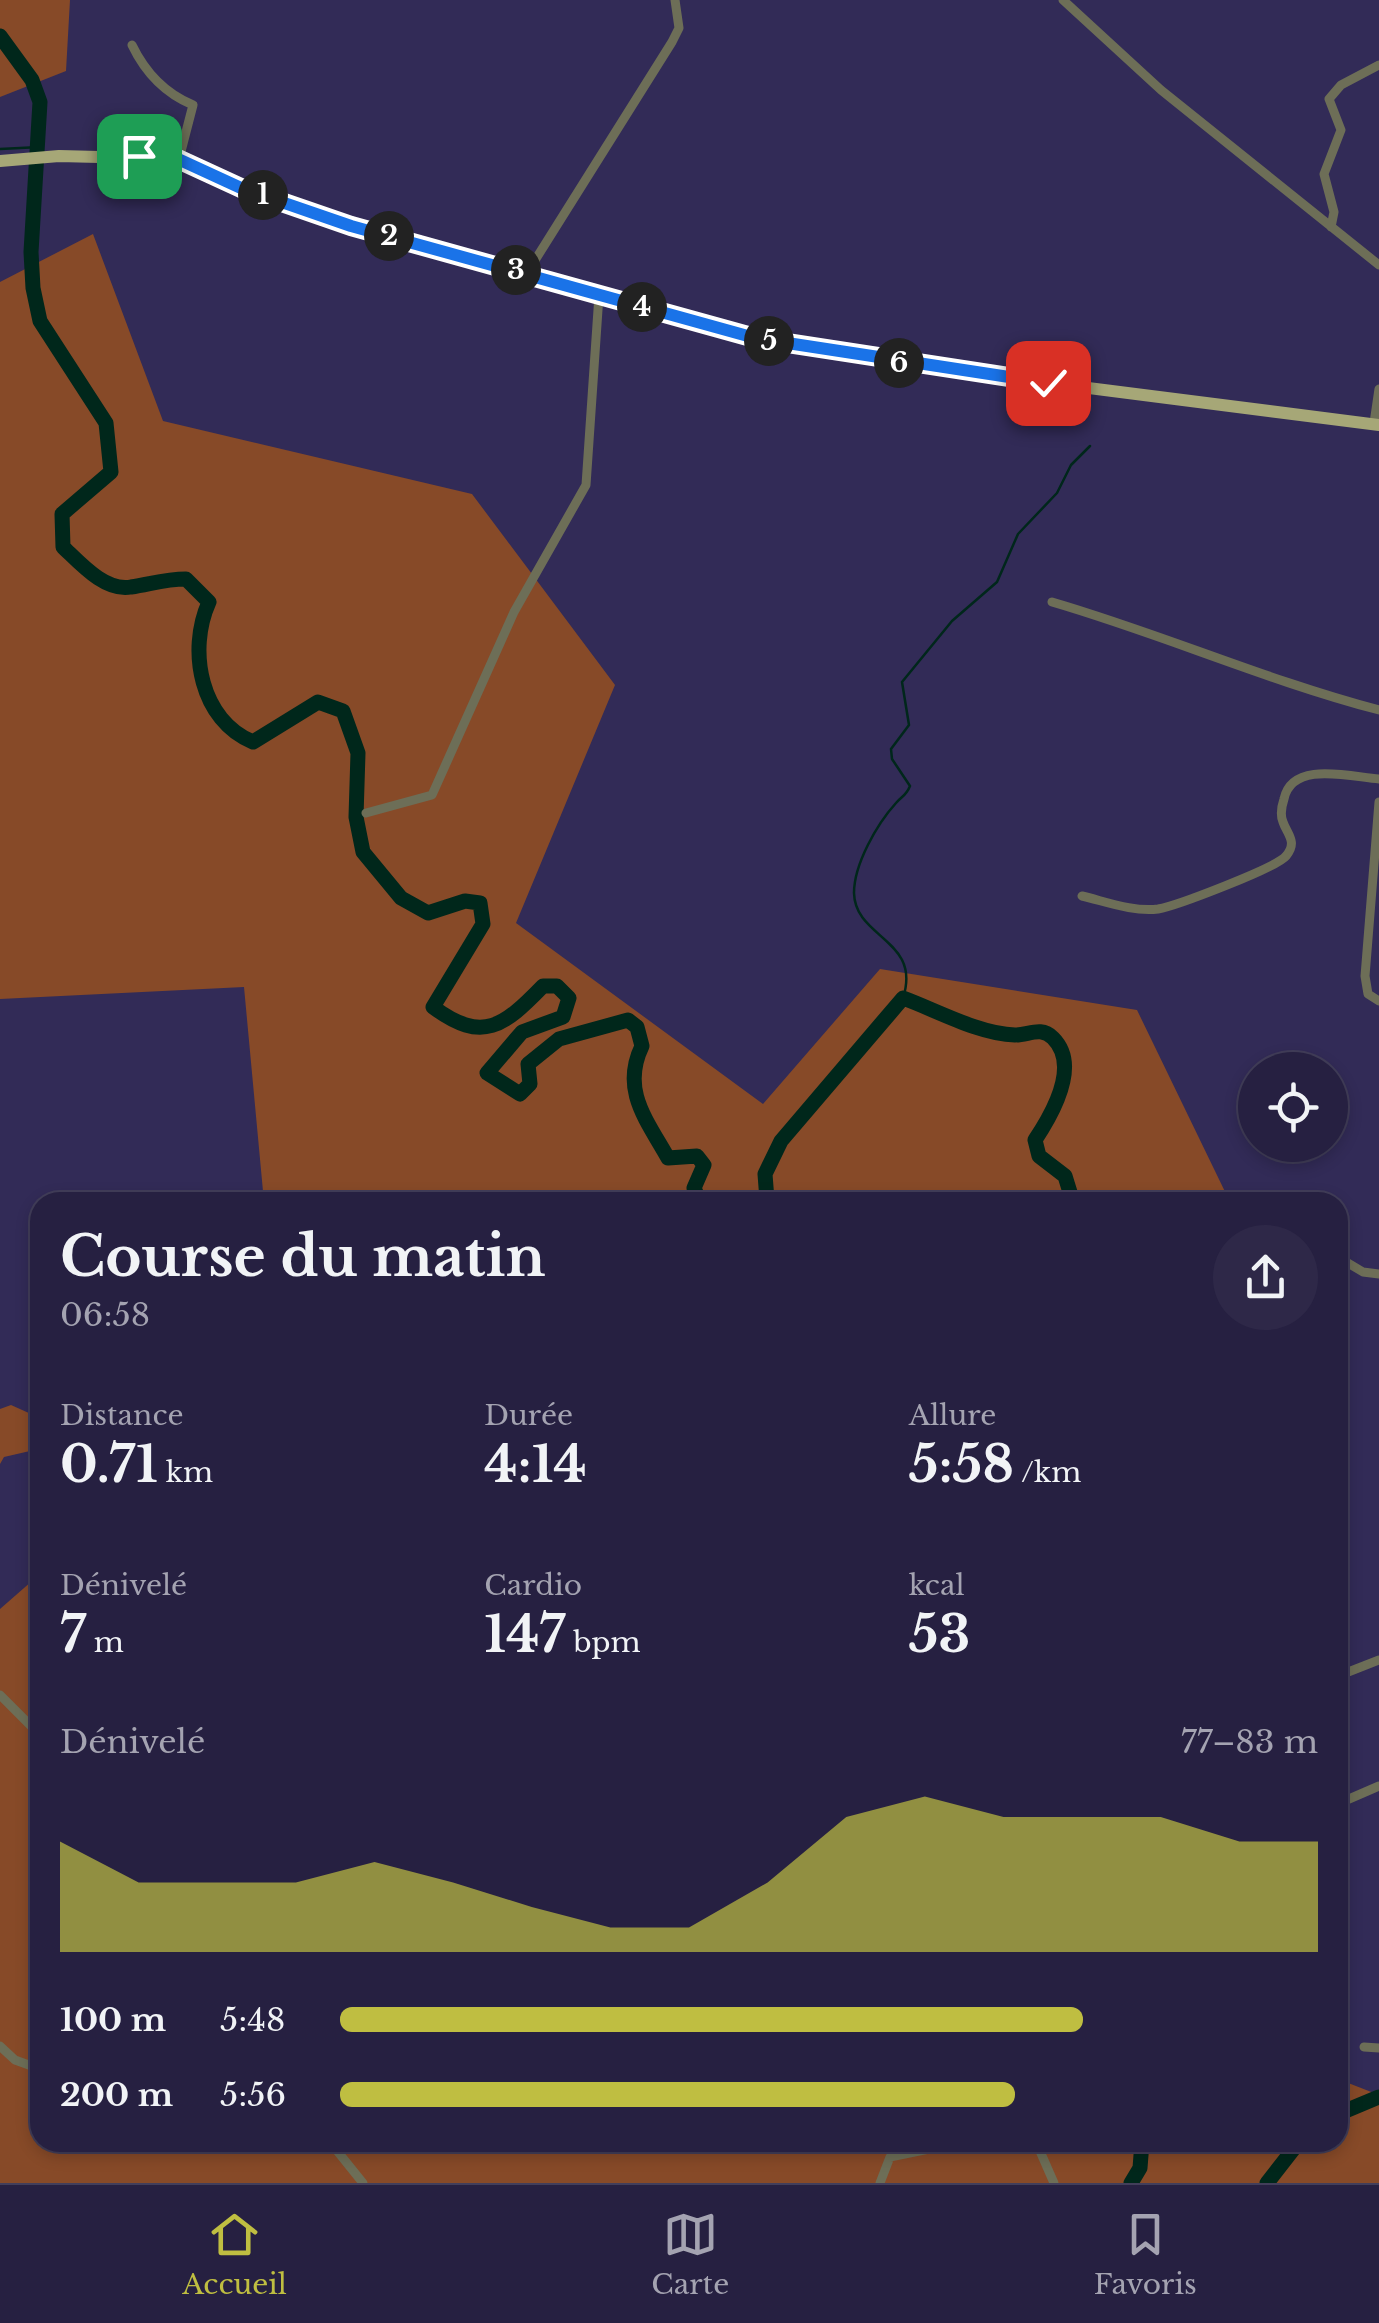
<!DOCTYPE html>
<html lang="fr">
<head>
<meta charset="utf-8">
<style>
  :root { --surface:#262041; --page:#2e2848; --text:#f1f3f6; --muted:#a4a3b1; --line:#423e5a; --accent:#bfbe41 }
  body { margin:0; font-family:"Libre Baskerville",serif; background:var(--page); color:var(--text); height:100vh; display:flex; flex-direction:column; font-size:38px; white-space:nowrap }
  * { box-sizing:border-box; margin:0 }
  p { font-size:32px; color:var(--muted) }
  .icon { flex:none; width:55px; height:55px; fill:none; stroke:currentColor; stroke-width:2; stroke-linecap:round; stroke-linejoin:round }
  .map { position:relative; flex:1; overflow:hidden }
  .details { position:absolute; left:30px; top:1192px; width:1318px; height:960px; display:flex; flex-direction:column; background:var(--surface); border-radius:30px; box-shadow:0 5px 15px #0003,0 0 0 2px var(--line) }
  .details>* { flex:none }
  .fabs { position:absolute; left:1238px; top:1052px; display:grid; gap:20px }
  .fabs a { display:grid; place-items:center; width:110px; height:110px; border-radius:50%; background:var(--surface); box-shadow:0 5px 15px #0003,0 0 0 2px var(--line); font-size:50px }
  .pin { position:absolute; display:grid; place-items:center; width:85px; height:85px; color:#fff; margin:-42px; border-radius:20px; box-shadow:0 5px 15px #0006 }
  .km { position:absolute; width:50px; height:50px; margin:-25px; border-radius:50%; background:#222; color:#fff; font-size:28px; line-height:50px; text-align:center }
  .round { display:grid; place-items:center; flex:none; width:105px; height:105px; border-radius:52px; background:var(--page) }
  .head { display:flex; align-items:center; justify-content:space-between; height:170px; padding:0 30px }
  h1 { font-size:55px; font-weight:800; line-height:75px }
  .figures { display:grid; grid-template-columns:repeat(3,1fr); gap:15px; height:170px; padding:10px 30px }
  .figures div { display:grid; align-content:center }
  .figures b { font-size:50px; font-weight:800 }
  .figures small { font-size:28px; font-weight:400 }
  .figures p { font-size:28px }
  .chart { height:280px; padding:20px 30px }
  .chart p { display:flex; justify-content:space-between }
  .chart svg { width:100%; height:180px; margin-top:10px; fill:var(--accent); opacity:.7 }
  ul { padding:0 30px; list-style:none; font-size:32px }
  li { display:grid; grid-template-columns:160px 120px 1fr; align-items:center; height:75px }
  li i { height:25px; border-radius:12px; background:var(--accent) }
  .tab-bar { display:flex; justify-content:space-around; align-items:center; height:140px; border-top:2px solid var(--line); background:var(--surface); font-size:28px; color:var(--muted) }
  .tab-bar a { display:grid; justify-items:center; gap:5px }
  .tab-bar .active { color:var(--accent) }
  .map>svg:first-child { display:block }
  .green { fill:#874a28 }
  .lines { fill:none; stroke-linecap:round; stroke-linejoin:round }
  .stream { stroke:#00271b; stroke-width:2.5 }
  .river { stroke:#00271b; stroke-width:15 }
  .street { stroke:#6d6e57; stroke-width:9 }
  .primary { stroke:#a6a777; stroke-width:12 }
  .route-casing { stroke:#fff; stroke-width:20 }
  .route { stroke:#1a73e8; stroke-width:12 }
</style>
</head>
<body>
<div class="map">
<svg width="1379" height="2183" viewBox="0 0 1379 2183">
  <rect width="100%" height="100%" fill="#322b57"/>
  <path class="green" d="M0,0H70L66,71L0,97Z
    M93,234L163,421L472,494L615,685L516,923L763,1104L880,969L1137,1010L1230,1202H264L244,987L0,999V282Z
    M11,1405L40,1418L30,1451L4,1457L0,1464V1409Z
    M40,1574V2142H1338V2079L1379,2095V2183H0V1609Z"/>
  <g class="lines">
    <path class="stream" d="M0,149L40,147
      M903,998C922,939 855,939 854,893C854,864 877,824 896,803C902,796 906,796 910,786L892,759L891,749L909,725L902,682L952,621L997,582L1018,534L1057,493L1071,465L1090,446"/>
    <path class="river" d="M0,36L32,80L40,102L31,252L33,288L40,321L106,423L111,472L62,514L63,547C80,563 105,592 131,587C151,584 165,579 186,579L209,602C187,651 201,721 253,742L318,702L343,711L358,753L356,817L363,852L401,898L428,913L465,901L480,903L483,924L433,1007C483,1044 504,1026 543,986H557L569,998L563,1017L522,1032L487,1073L520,1094L530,1084L528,1064L559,1039L628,1020L637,1027L642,1046C621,1090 646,1119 668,1158L697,1156L704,1165L694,1188L699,1200L712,1202
      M762,1202L767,1200L765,1174L781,1141L903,998C936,1010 979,1034 1015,1035C1029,1035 1041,1026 1053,1038C1081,1066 1051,1116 1035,1140L1039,1156L1065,1176L1073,1202
      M1338,2114L1379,2097
      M1131,2183L1140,2168L1142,2142
      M1267,2183L1299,2142"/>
    <path class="street" d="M1063,0L1161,90L1379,265
      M132,45C145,72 164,93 193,105L179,159
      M1331,227L1334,212L1324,174L1341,130L1329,99L1341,85L1379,65
      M527,273L672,42L679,28L675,0
      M1374,423L1379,389
      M1052,602C1162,634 1268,681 1379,710
      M1379,802L1365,976L1368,994L1379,1001
      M366,813L432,795L514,612L586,485L599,295
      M1082,896C1107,902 1133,912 1158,909C1176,906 1276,868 1286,856C1298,842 1287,834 1283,822C1280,815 1282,805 1284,799C1292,760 1351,777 1379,779
      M1338,1257L1363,1272L1379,1274
      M1338,1676L1379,1660
      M0,1695L40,1735
      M1338,1798L1349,1799L1379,1786
      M0,2046L15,2060L40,2069
      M1364,2047L1379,2048
      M330,2142L363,2183
      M1036,2142L1054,2183
      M880,2183L890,2157L963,2142"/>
    <path class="primary" d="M0,161L59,156L179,159L241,188L351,226L755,339L931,368L1379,425"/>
  </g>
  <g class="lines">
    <g class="route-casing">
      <path id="route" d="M139,156L178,159L241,188L351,226L755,338L1048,383"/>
    </g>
    <use href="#route" class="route"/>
  </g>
</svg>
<div class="fabs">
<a><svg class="icon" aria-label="locate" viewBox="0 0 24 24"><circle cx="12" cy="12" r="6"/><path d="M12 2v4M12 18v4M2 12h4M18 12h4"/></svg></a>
</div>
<div class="pin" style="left:139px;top:156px;background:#1e9e55"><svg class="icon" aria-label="arrive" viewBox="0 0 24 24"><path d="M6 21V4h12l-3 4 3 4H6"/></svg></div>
<div class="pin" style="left:1048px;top:383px;background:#d93025"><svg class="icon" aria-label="check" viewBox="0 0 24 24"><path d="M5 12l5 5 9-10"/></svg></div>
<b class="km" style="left:263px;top:195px">1</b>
<b class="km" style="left:389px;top:236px">2</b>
<b class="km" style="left:516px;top:270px">3</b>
<b class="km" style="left:642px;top:307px">4</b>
<b class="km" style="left:769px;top:341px">5</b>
<b class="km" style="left:899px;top:363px">6</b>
<section class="details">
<div class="head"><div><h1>Course du matin</h1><p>06:58</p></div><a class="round"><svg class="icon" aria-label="share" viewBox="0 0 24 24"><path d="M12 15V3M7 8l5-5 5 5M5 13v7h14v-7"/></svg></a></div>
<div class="figures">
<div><p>Distance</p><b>0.71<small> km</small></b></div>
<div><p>Durée</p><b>4:14</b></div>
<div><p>Allure</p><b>5:58<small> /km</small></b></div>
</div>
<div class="figures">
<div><p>Dénivelé</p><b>7<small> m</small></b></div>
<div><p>Cardio</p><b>147<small> bpm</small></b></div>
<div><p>kcal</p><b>53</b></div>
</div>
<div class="chart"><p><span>Dénivelé</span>77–83 m</p>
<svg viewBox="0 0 160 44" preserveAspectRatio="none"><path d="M0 44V17L10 27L20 27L30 27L40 22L50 27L60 33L70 38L80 38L90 27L100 11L110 6L120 11L130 11L140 11L150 17L160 17V44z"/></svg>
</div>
<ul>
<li><b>100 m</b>5:48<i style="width:76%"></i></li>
<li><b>200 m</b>5:56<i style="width:69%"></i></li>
</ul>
</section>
</div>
<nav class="tab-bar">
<a class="active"><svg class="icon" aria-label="home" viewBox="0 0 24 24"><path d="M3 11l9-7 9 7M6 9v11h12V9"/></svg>Accueil</a>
<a><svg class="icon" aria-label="map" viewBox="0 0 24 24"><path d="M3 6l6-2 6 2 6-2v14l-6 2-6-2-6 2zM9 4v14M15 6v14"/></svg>Carte</a>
<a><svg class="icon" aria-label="saved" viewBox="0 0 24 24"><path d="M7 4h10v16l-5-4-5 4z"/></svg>Favoris</a>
</nav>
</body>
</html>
